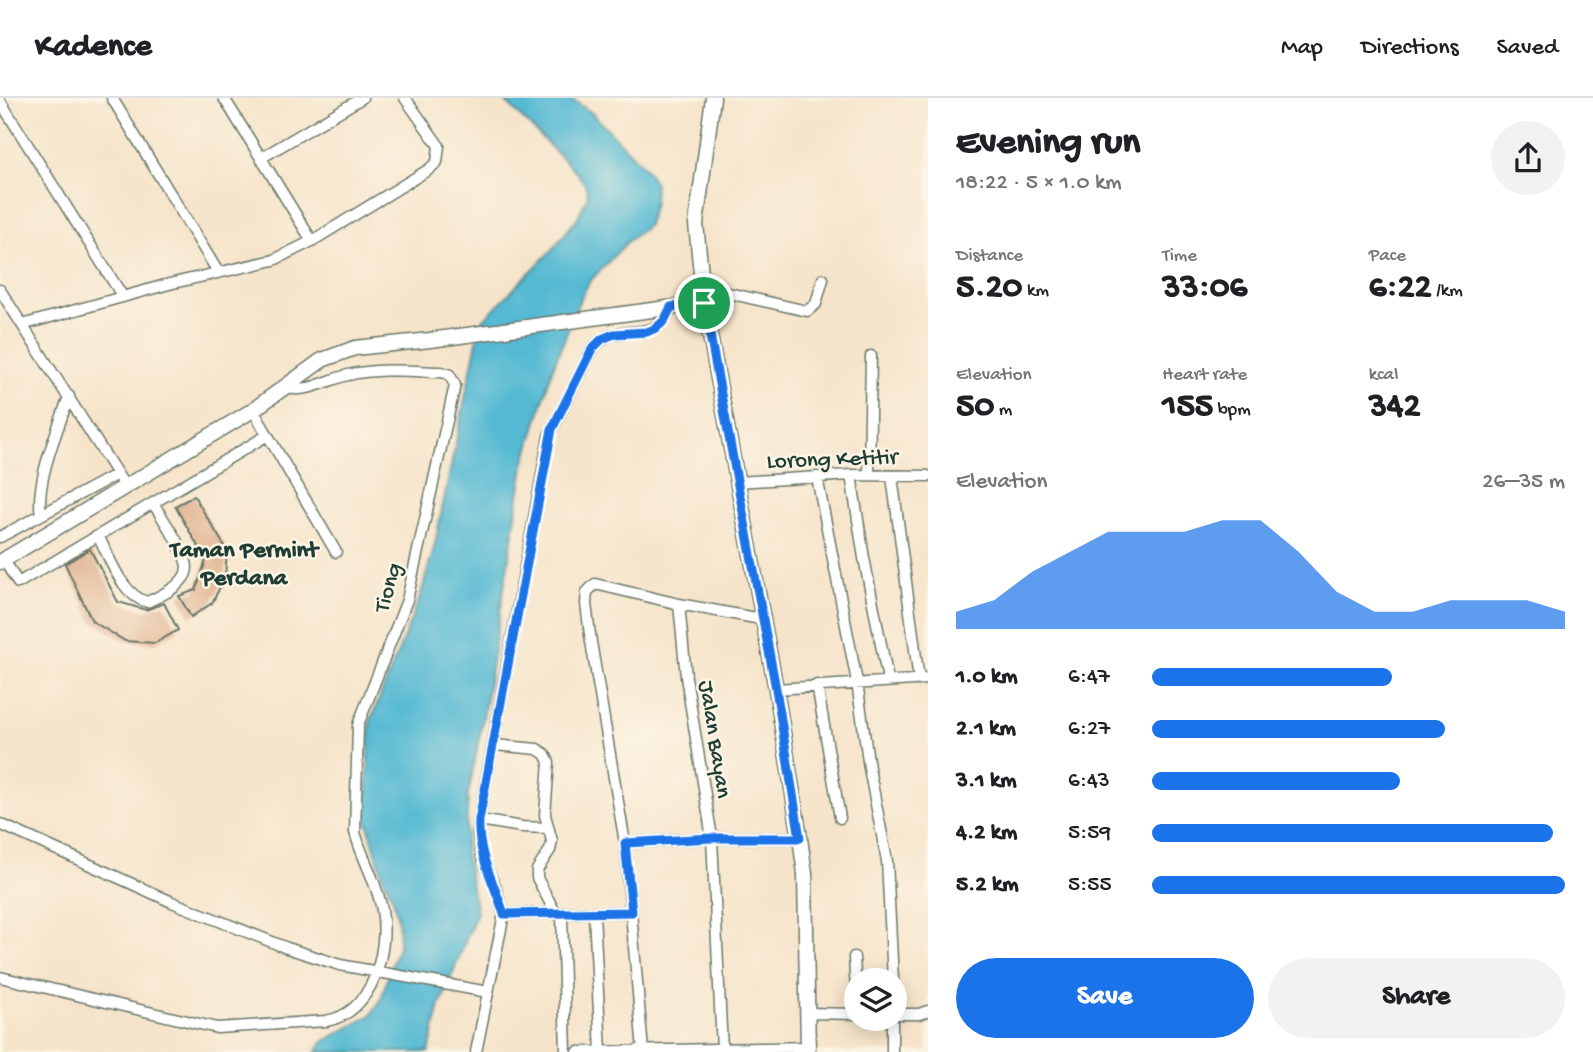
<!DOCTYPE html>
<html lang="en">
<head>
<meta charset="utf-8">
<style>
  :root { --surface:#fff; --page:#f2f2f2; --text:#202124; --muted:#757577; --line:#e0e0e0; --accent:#1a73e8 }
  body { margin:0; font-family:"Gochi Hand",sans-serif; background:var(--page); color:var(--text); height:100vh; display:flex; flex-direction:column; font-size:26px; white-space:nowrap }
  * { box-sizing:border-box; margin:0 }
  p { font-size:23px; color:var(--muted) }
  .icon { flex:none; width:38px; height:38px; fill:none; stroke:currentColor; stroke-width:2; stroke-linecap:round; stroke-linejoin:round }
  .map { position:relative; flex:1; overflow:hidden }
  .panel { display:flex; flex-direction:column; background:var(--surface); width:665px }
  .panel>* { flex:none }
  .controls { position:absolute; left:844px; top:870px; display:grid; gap:14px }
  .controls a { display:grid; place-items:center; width:63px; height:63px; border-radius:50%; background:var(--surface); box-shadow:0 4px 18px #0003; font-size:35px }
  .pin { position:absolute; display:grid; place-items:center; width:60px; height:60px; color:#fff; margin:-30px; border:4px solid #fff; border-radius:50%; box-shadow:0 2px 7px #0007 }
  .round { display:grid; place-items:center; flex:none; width:74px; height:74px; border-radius:37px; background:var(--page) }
  .overview { display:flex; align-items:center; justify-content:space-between; height:119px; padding:0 28px }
  h1 { font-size:38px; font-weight:700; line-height:52px }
  .stats { display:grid; grid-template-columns:repeat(3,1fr); gap:10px; height:119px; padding:7px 28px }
  .stats div { display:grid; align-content:center }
  .stats b { font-size:35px; font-weight:700 }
  .stats small { font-size:19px; font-weight:400 }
  .stats p { font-size:19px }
  .chart { height:196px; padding:14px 28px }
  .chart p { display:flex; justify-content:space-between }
  .chart svg { width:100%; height:126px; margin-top:7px; fill:var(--accent); opacity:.7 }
  .button { display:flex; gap:14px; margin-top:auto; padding:14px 28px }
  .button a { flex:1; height:80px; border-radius:42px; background:var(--accent); color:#fff; font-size:28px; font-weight:700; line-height:80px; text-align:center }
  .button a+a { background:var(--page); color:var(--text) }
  ul { padding:0 28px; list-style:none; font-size:23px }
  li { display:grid; grid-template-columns:112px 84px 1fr; align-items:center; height:52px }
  li i { height:18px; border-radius:9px; background:var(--accent) }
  header { display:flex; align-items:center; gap:42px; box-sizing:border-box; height:98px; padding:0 35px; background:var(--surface); border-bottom:2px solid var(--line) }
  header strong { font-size:33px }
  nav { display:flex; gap:38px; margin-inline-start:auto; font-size:24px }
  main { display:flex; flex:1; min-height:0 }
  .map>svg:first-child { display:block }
  .water { fill:#55b9d3; stroke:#3a7b84; stroke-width:2 }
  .building { fill:#deaf8a }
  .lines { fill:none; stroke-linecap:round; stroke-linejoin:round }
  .minor-casing { stroke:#6a7768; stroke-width:13 }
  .tertiary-casing { stroke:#6a7768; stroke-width:17 }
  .minor { stroke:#fff; stroke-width:10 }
  .tertiary { stroke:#fff; stroke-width:14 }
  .route-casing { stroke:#fff; stroke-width:14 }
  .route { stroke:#1a73e8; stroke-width:9 }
  .labels { text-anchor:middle; stroke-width:5; stroke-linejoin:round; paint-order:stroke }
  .street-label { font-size:23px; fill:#1f3d34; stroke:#fcf5e5 }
  .neighbourhood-label { font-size:24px; font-weight:bold; fill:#1f3d34; stroke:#fcf5e5 }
</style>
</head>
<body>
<header>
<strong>Kadence</strong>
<nav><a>Map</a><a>Directions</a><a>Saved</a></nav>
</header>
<main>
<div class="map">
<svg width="928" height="954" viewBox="0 0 928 954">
  <rect width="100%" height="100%" fill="#fcf5e5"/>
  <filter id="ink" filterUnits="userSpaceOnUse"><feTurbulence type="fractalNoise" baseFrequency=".0143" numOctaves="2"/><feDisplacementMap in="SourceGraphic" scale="14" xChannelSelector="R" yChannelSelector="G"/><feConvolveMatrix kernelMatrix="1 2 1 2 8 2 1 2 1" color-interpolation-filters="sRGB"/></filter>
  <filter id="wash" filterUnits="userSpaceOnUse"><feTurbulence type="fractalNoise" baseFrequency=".00686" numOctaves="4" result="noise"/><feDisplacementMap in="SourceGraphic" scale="28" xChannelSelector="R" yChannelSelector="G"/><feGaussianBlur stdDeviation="1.57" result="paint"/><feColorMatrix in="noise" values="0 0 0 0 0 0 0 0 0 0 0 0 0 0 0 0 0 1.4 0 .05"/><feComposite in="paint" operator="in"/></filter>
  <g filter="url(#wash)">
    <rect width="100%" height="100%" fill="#f6e4ca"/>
    <path class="water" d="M502,0H570L592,15L645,70L655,85L654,104L648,127L629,142L590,183L580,201L552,272L524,367L481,632L468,696L465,756L477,814L440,907L429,954H316L323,944L371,917L381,901L399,845L398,822L393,800L383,779L366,720L370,624L420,499L434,450L481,224L552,152L577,121L588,98L585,86L574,72Z"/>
    <g id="blocks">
      <path class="building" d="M194,398L227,452L225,479L212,505L191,519L179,498L196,492L206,462L175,408Z
        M90,451L118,504L146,512L164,505L178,532L155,545L125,543L92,523L65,466Z"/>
    </g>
  </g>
  <g filter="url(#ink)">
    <use href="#blocks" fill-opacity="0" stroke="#6a7768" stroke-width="2"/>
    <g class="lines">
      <g class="minor-casing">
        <path id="minor" d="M112,0L218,174
          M224,0L312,143
          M0,3L123,199
          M261,60L362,0
          M702,189L807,213L816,206L823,181
          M0,192L126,390
          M22,227L169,186L274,162L312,143L428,72L437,64L439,48L405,0
          M253,312L336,454
          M869,376L871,258
          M851,377L864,460L888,582
          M892,378L919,582
          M817,379L857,584L869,670L887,763L893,882
          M737,384L851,377L928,378
          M41,417C35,383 58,332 69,298
          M98,438C110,459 121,497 147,504C158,499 172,493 180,484C184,480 187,474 187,469C186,453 162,420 153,405
          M0,439L117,376
          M4,462L18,485L268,337
          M679,506L686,579L712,740L722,951
          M817,587L840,720
          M776,591L928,581
          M495,647L537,651L545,656L549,664L545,717L552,743L550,752L537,772V780L556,816
          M479,722L522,729L548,730
          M0,726L172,804L287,850L340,867L488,894
          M625,745L712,740H800
          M594,815L601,954
          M504,816L632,814
          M562,816L566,954
          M854,859L856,894
          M0,879L217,930L326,923C373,915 389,853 382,812C377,784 362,761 355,734L358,627L407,502L455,287L449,276L441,274C410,273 379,270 348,277C329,281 304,297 285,289
          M807,915L856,916
          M894,916H919L928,913
          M892,920V954
          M643,953L625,745L591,544L586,506L587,494L595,486L679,506L761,521
          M476,954L504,816L495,788L482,759L478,737L479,722L549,338L592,251C598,245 605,238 615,236C644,230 654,241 671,209
          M578,954L808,949"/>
      </g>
      <g class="tertiary-casing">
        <path id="tertiary" d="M713,0L696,126L704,205L776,591L800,740L805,776L808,954
          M0,464L253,312L322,262L355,250L430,242L704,205"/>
      </g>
      <use href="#minor" class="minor"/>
      <use href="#tertiary" class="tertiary"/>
    </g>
  </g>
  <g class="lines" filter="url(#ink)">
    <g class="route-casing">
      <path id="route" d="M704,205L776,591L800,740H712L625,745L632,814L504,816C494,784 477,756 479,722L552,331L592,251L602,241L614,236L647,234L656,230L664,223L671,209Z"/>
    </g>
    <use href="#route" class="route"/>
  </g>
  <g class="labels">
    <g class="street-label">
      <text transform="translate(832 359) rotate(-2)" y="8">Lorong Ketitir</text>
      <text transform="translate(386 489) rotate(-74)" y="8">Tiong</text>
      <text transform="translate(717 641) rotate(81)" y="8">Jalan Bayan</text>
    </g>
    <g class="neighbourhood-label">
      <text x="244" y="458">Taman Permint<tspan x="244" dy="28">Perdana</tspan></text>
    </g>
  </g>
</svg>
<div class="controls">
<a><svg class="icon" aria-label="layers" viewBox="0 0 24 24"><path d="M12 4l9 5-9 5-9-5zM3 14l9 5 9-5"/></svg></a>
</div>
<div class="pin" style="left:704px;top:205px;background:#1e9e55"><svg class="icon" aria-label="arrive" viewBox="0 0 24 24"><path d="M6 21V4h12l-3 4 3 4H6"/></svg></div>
</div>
<section class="panel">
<div class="overview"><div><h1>Evening run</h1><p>18:22 · 5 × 1.0 km</p></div><a class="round"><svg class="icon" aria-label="share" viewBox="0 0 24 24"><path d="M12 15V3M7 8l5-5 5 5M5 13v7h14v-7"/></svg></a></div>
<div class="stats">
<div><p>Distance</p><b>5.20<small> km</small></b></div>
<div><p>Time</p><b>33:06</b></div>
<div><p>Pace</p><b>6:22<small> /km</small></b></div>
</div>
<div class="stats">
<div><p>Elevation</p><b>50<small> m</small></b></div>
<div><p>Heart rate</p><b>155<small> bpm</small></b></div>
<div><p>kcal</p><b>342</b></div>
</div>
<div class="chart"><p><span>Elevation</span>26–35 m</p>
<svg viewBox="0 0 160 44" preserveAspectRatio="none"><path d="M0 44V38L10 34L20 24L30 17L40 10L50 10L60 10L70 6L80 6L90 17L100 31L110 38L120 38L130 34L140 34L150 34L160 38V44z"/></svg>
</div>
<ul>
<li><b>1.0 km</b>6:47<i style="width:58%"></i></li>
<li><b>2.1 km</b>6:27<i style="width:71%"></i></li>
<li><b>3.1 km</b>6:43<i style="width:60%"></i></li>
<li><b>4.2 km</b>5:59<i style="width:97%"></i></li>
<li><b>5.2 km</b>5:55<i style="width:100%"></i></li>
</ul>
<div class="button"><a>Save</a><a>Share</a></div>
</section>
</main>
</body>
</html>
